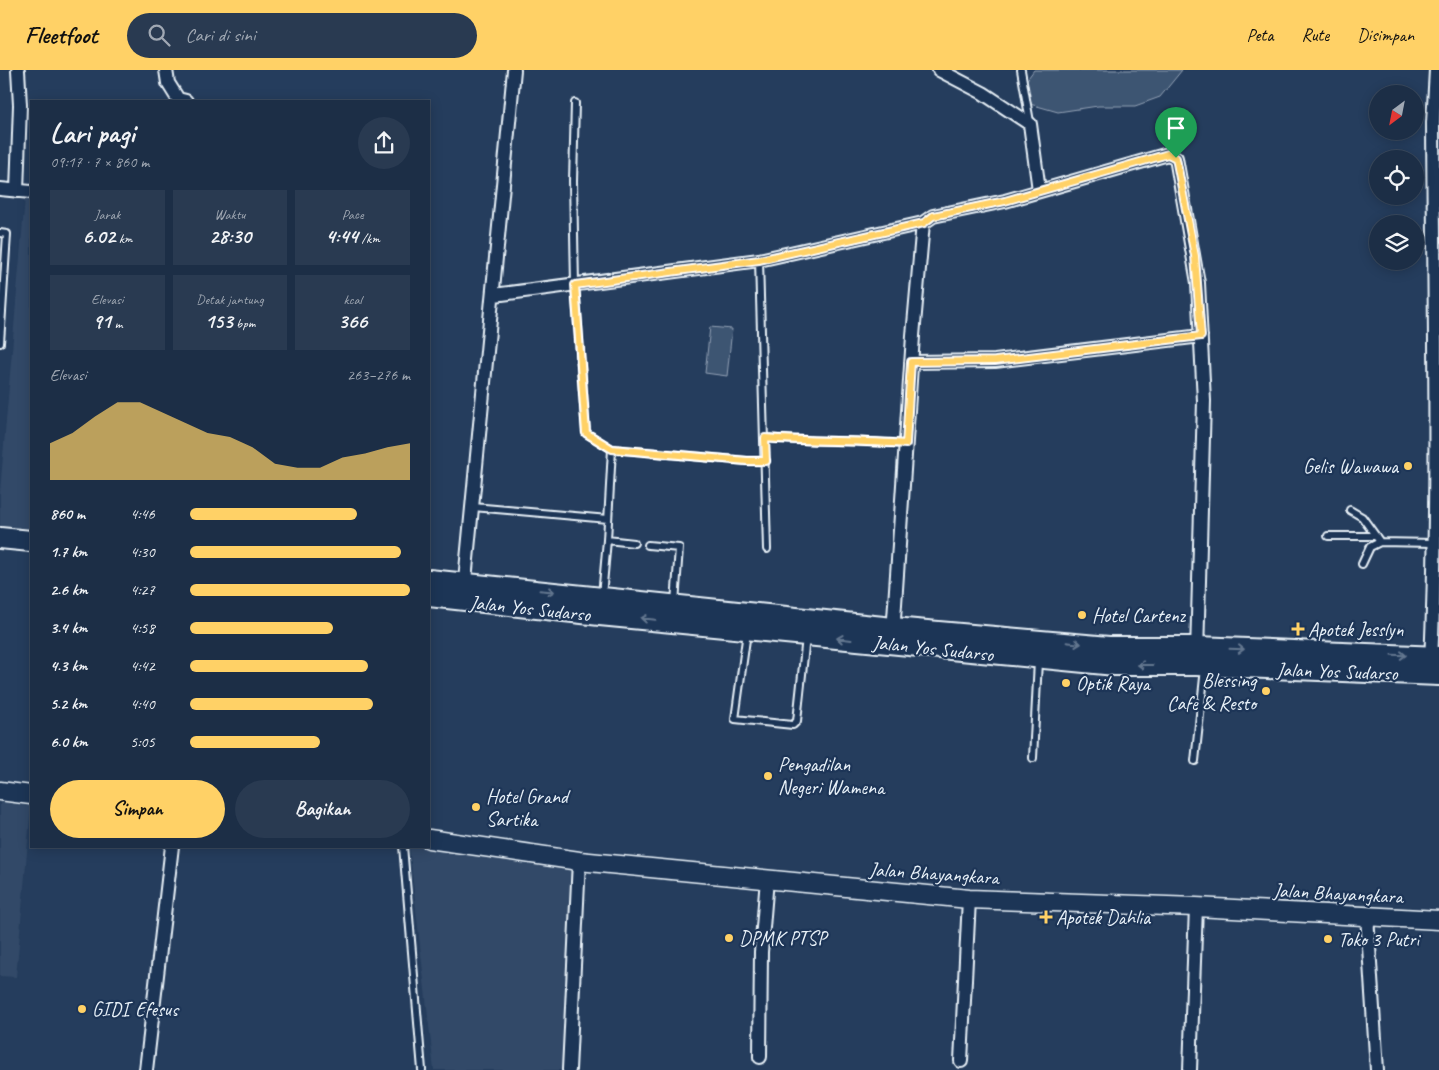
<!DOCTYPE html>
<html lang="id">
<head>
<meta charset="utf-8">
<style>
  :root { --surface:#1c2e46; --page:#293a51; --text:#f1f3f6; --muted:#a0a8b3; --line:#3a4a5f; --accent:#ffd166 }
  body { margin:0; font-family:Caveat,sans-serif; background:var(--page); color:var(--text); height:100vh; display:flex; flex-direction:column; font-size:19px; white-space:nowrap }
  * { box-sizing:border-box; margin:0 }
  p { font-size:16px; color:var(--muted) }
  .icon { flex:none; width:28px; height:28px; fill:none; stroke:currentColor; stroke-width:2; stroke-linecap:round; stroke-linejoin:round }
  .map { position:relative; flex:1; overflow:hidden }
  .side { position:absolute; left:30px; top:30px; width:400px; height:748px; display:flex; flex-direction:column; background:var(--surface); border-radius:0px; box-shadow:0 2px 12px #0003,0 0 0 1px var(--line) }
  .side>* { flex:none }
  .needle { width:32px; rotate:212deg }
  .buttons { position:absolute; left:1369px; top:15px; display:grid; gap:10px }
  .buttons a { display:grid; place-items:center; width:55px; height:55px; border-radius:50%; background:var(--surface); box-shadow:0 2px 12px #0003,0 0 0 1px var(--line); font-size:25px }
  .pin { position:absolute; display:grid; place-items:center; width:42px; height:42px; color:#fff; margin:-51px -21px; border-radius:50% 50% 50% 0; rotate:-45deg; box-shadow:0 0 5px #0007 }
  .pin .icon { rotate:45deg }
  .round { display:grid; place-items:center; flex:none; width:52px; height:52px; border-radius:26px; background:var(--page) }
  .overview { display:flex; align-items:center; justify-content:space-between; height:85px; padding:0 20px }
  h1 { font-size:28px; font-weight:800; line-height:38px }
  .stats { display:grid; grid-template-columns:repeat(3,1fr); gap:8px; height:85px; padding:5px 20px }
  .stats div { display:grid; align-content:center; border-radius:0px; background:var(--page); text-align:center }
  .stats b { font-size:21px; font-weight:800 }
  .stats small { font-size:14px; font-weight:400 }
  .stats p { font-size:14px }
  .chart { height:140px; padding:10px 20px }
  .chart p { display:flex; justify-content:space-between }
  .chart svg { width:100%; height:90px; margin-top:5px; fill:var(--accent); opacity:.7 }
  .cta { display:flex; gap:10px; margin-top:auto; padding:10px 20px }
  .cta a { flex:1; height:58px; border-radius:30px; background:var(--accent); color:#111; font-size:20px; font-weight:800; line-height:58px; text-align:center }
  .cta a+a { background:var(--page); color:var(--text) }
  ul { padding:0 20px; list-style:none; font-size:16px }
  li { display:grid; grid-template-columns:80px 60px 1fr; align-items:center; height:38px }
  li i { height:12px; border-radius:6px; background:var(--accent) }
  header { display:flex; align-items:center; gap:30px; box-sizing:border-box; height:70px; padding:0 25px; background:var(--accent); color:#111 }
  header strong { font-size:24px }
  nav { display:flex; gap:28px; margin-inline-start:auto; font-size:18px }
  .search { width:350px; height:45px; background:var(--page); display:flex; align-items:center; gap:12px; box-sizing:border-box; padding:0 18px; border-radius:28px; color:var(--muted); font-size:19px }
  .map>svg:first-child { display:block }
  .built { fill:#334a68 }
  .green { fill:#3e5472; stroke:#93a2b5 }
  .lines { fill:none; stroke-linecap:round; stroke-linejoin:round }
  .service-casing { stroke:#e8f1f8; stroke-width:10 }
  .minor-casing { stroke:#e8f1f8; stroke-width:16 }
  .secondary-casing { stroke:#e8f1f8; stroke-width:21 }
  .trunk-casing { stroke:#e8f1f8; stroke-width:24 }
  .service { stroke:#1d3557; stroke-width:6 }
  .minor { stroke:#1d3557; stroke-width:12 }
  .secondary { stroke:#1d3557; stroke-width:18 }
  .trunk { stroke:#1d3557; stroke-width:20 }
  .oneway { stroke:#64778f }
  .route-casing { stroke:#fff; stroke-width:10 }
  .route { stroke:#ffd166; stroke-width:6 }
  .poi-dot { fill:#ffd166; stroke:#1d3557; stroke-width:2 }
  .labels { text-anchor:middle; stroke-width:4.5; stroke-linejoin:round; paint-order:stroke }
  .poi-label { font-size:20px; fill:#e8f1f8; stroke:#1d3557; text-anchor:start }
  .street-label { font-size:20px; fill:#e8f1f8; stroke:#1d3557 }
</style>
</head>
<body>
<header>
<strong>Fleetfoot</strong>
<div class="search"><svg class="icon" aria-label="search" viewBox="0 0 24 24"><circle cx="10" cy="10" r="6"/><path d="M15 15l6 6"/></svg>Cari di sini</div>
<nav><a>Peta</a><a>Rute</a><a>Disimpan</a></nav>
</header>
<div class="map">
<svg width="1439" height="1000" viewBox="0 0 1439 1000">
  <rect width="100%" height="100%" fill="#253d5d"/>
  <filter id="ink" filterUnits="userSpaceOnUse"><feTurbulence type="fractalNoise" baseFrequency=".02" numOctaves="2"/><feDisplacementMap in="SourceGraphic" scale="10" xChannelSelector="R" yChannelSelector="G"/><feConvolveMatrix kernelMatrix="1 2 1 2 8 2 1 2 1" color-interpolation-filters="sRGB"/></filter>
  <g filter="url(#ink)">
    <path class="built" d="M25,128L31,129V462L0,460V422Z
      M0,732L31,736L16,907L0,906Z
      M409,776L574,797L564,1000H434Z"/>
    <path class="green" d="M1034,0H1182L1160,27L1135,36H1098L1058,42L1030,34L1023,15Z
      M710,257L732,259L727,306L705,303Z"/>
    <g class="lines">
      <g class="service-casing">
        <path id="service" d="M1021,0L1030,52
          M575,33L573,111L575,215L586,363L612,379
          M0,163L7,164L0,273
          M759,190L767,479
          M765,368C812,372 858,370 906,374
          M473,437L608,449
          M1350,440L1362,447L1380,472L1435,473
          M1328,466H1376
          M607,470L612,379L747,391H766
          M648,475L679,478L675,533
          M1362,494L1370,477L1380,472
          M602,526L607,470L634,473
          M747,562L735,649L793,655L797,651L806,567
          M1033,688L1038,591
          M1195,691L1205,598
          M403,776L422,1000"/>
      </g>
      <g class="minor-casing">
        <path id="minor" d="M166,0L168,13L178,29L186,31
          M939,0L983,23L1030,54L1039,120
          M0,119L31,122
          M17,121L20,35L18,0
          M494,225L759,190L923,153L933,146L1005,131L1168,84L1176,88L1198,213L1204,331L1197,583
          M911,292L995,291L1201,266
          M464,521L514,0
          M893,564L913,266L923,153
          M1431,592C1439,413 1434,232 1433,53L1436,0
          M1367,846L1377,1000
          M760,987L761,882L767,809
          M961,991L969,829
          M146,1000L172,776
          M569,1000L579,791
          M1190,1000L1196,837"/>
      </g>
      <g class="secondary-casing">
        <path id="secondary" d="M0,721L31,725
          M429,769L579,791L969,829L1196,837L1439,850"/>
      </g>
      <g class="trunk-casing">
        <path id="trunk" d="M0,468L31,471
          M429,510L893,558L1109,577H1198L1439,587
          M429,526L600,545L1115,595H1196L1439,605"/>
      </g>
      <use href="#service" class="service"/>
      <use href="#minor" class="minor"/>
      <use href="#secondary" class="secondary"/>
      <use href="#trunk" class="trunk"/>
    </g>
    <defs><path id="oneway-shaft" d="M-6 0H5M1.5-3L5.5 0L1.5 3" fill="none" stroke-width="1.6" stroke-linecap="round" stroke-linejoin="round" transform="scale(1.25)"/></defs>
    <g class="oneway">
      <use href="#oneway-shaft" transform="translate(547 521) rotate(5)"/>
      <use href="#oneway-shaft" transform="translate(648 549) rotate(-174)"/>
      <use href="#oneway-shaft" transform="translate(844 569) rotate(-173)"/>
      <use href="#oneway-shaft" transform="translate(1074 573) rotate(6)"/>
      <use href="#oneway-shaft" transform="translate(1237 579) rotate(2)"/>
      <use href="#oneway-shaft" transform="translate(1399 585) rotate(2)"/>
      <use href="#oneway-shaft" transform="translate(1145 595) rotate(-180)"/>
    </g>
  </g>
  <g class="lines" filter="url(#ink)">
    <g class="route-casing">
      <path id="route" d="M1168,84L1176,88L1195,186L1201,266L995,291L911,292L906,374C858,370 812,372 765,368L766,391H747L612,379L586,363L575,215L759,190L924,153L933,146L1005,131Z"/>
    </g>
    <use href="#route" class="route"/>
  </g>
  <g class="poi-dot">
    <circle cx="1408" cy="396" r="5"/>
    <circle cx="1082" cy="545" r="5"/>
    <path d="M1295.5 551.5h5v5h5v5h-5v5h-5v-5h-5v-5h5z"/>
    <circle cx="1066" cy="613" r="5"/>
    <circle cx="1266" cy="621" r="5"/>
    <circle cx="768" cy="706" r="5"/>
    <circle cx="476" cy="737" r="5"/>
    <path d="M1043.5 839.5h5v5h5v5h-5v5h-5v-5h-5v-5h5z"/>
    <circle cx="729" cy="868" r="5"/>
    <circle cx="1328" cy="869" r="5"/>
    <circle cx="82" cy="939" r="5"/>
  </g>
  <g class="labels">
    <g class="poi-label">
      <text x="1398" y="403" text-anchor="end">Gelis Wawawa</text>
      <text x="1092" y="552">Hotel Cartenz</text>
      <text x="1308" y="566">Apotek Jesslyn</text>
      <text x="1256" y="617" text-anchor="end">Blessing<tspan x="1256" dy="23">Cafe &amp; Resto</tspan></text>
      <text x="1076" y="620">Optik Raya</text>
      <text x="778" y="701">Pengadilan<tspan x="778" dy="23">Negeri Wamena</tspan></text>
      <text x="486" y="733">Hotel Grand<tspan x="486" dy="23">Sartika</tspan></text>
      <text x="1056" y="854">Apotek Dahlia</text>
      <text x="739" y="875">DPMK PTSP</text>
      <text x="1338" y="876">Toko 3 Putri</text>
      <text x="92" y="946">GIDI Efesus</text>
    </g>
    <g class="street-label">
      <text transform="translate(530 538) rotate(6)" y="7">Jalan Yos Sudarso</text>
      <text transform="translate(933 578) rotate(6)" y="7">Jalan Yos Sudarso</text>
      <text transform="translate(1337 601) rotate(2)" y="7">Jalan Yos Sudarso</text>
      <text transform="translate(934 803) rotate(4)" y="7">Jalan Bhayangkara</text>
      <text transform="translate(1338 823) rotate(3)" y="7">Jalan Bhayangkara</text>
    </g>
  </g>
</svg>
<div class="buttons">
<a><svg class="needle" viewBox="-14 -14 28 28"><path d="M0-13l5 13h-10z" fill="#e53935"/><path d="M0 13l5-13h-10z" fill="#a0a8b3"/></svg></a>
<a><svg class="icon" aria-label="locate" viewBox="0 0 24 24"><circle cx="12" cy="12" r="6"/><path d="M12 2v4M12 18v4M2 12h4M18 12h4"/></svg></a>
<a><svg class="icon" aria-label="layers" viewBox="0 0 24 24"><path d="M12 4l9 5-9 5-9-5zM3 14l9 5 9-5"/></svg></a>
</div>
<div class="pin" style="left:1176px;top:88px;background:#1e9e55"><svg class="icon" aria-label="arrive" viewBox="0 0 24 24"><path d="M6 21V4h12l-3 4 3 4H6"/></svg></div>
<section class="side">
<div class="overview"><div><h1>Lari pagi</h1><p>09:17 · 7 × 860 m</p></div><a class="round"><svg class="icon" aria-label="share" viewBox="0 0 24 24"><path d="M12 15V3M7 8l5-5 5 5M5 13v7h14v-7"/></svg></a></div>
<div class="stats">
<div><p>Jarak</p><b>6.02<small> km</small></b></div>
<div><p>Waktu</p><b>28:30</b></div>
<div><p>Pace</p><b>4:44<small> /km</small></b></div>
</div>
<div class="stats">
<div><p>Elevasi</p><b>91<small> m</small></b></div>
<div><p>Detak jantung</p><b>153<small> bpm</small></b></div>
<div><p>kcal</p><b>366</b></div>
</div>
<div class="chart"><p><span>Elevasi</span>263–276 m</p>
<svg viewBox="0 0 160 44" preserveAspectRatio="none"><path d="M0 44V26L10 21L20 13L30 6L40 6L50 11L60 16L70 21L80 23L90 28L100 36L110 38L120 38L130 33L140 31L150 28L160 26V44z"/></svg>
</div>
<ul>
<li><b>860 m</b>4:46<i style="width:76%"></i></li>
<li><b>1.7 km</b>4:30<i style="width:96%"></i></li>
<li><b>2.6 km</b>4:27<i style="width:100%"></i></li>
<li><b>3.4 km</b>4:58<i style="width:65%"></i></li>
<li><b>4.3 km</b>4:42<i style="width:81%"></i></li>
<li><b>5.2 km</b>4:40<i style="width:83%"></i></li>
<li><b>6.0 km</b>5:05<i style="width:59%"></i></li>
</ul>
<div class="cta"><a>Simpan</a><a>Bagikan</a></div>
</section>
</div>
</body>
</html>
